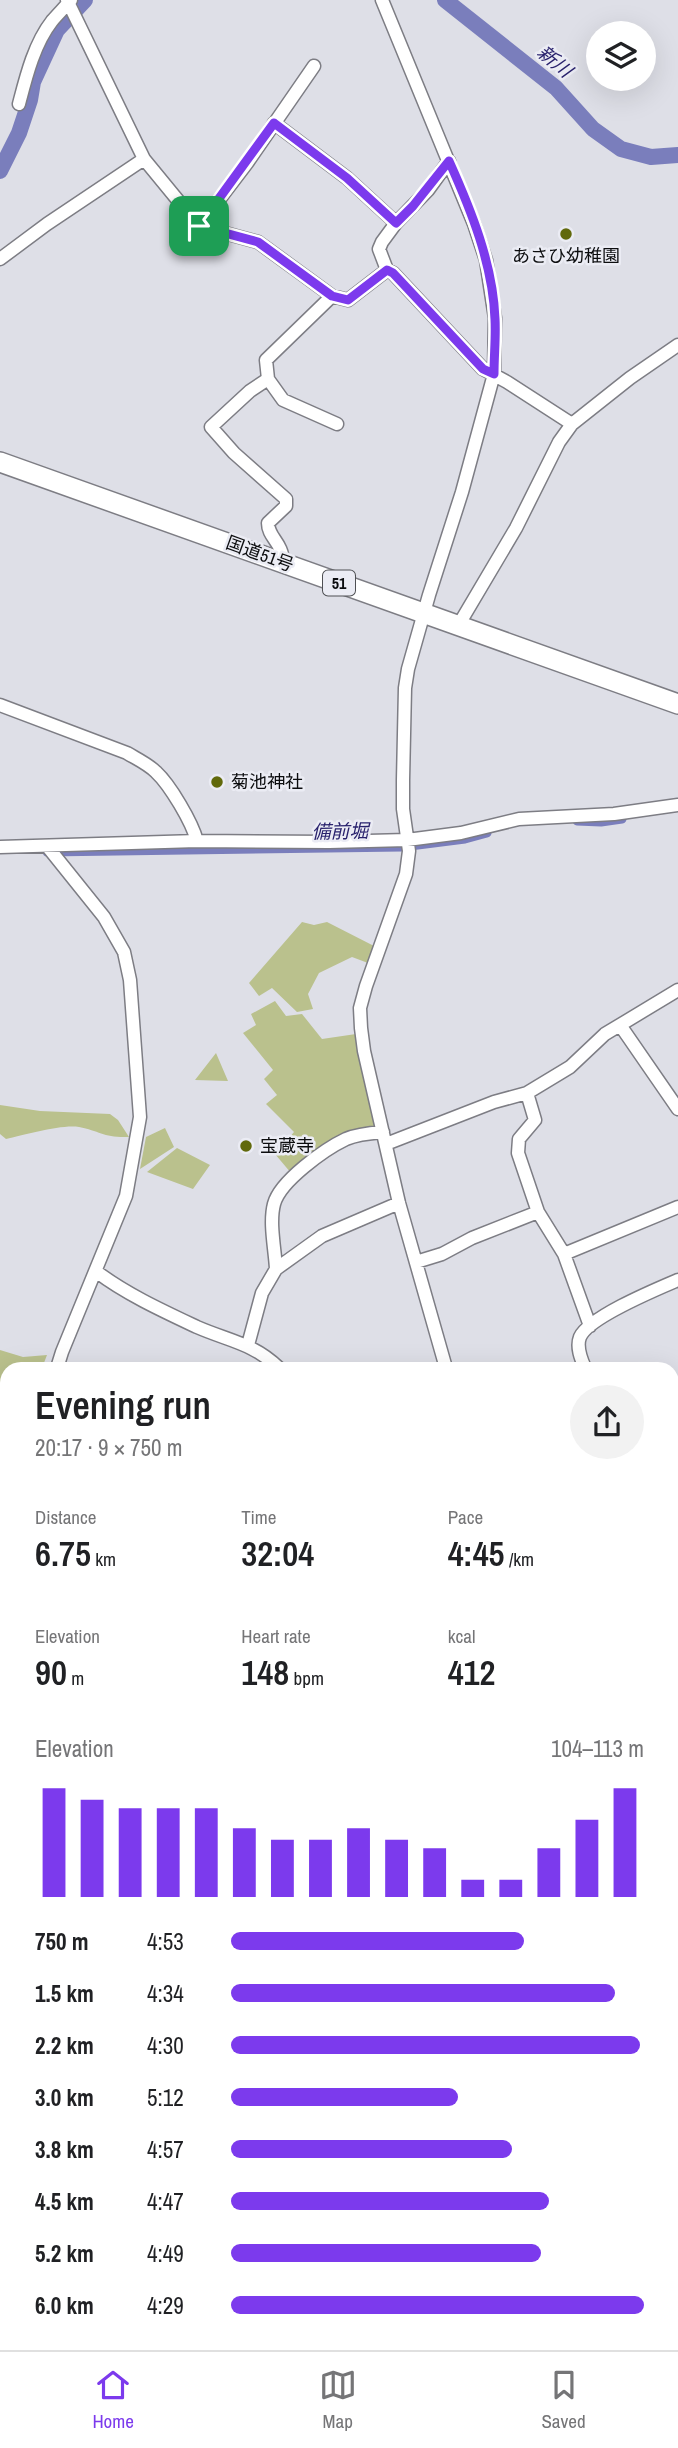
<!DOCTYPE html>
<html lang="en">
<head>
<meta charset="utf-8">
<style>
  :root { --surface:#fff; --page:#f2f2f2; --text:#202124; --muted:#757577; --line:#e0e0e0; --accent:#7c3aed }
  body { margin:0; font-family:"Archivo Narrow","Noto Sans JP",sans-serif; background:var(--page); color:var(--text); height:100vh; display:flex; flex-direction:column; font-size:26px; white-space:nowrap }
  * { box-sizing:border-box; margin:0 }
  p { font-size:23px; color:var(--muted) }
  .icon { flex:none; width:38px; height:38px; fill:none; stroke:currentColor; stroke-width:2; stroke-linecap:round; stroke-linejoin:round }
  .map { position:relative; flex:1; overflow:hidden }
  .drawer { position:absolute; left:0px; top:1362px; width:679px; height:989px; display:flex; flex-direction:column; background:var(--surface); border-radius:21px 21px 0 0; box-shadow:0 7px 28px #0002 }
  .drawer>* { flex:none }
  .controls { position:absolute; left:586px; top:21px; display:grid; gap:14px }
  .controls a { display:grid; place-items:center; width:70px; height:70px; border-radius:50%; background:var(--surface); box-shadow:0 7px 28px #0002; font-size:35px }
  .pin { position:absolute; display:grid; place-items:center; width:60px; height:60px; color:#fff; margin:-30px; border-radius:14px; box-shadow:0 4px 10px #0006 }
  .round { display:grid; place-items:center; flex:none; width:74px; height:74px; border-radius:37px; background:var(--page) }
  .summary { display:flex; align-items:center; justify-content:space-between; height:119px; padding:0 35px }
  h1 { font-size:38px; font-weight:600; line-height:52px }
  .figures { display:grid; grid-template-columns:repeat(3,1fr); gap:10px; height:119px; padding:7px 35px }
  .figures div { display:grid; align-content:center }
  .figures b { font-size:35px; font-weight:600 }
  .figures small { font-size:19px; font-weight:400 }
  .figures p { font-size:19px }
  .chart { height:196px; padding:14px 35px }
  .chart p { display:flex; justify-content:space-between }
  .chart svg { width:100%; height:126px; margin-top:7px; stroke:var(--accent); stroke-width:6 }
  ul { padding:0 35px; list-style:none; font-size:23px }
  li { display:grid; grid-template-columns:112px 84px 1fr; align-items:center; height:52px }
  li i { height:18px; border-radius:9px; background:var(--accent) }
  .menu { display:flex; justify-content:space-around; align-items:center; height:98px; border-top:2px solid var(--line); background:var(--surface); font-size:19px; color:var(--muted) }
  .menu a { display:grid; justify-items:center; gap:4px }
  .menu .selected { color:var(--accent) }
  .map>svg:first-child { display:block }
  .green { fill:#bac18d }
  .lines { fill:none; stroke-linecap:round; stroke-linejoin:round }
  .canal { stroke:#7a7ebc; stroke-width:9 }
  .river { stroke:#7a7ebc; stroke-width:16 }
  .minor-casing { stroke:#7d7d84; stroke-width:15 }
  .highway-casing { stroke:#7d7d84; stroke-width:22 }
  .minor { stroke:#fff; stroke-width:12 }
  .highway { stroke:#fff; stroke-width:19 }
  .route-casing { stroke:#fff; stroke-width:14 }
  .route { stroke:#7c3aed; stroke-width:9 }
  .poi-dot { fill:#61690b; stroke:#ebecf4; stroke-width:2.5 }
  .labels { text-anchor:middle; stroke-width:5; stroke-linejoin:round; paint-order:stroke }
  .shield { fill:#ebecf4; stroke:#4f5054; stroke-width:2 }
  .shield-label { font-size:16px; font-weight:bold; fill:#0c0d0f }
  .poi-label { font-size:18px; fill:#0c0d0f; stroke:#ebecf4; text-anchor:start }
  .street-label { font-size:18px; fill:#0c0d0f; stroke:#ebecf4 }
  .water-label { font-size:19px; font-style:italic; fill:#29226d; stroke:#ebecf4 }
</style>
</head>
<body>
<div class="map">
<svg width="678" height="2350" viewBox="0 0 678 2350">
  <rect width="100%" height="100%" fill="#dedfe7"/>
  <path class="green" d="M302,922L314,925L327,922L374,946L368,963L352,957L319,973L308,994L313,1009L297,1012L272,988L259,996L249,983Z
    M275,1001L286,1016L302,1014L322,1039L356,1034L377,1127L291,1173L275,1154L294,1132L266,1104L277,1095L264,1079L273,1070L243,1033L256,1025L251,1014Z
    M216,1053L228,1081L195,1080Z
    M0,1105L40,1111L110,1114L118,1120L129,1137C104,1138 100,1131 79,1127C62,1124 24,1135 6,1139L0,1134Z
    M165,1128L174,1147L140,1169L146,1137Z
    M177,1148L210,1165L193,1189L147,1172Z
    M0,1350L23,1357L47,1355L42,1368H7V1404L0,1412Z
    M672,1783L678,1784V1947L672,1936Z
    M7,1915V1998L0,1992V1920Z
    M672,2217H678V2350H664V2343H672Z"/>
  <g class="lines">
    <path class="canal" d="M577,821L601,822L622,819
      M47,852L402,847L465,839L487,833"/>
    <path class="river" d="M445,0L556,88L593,129L621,149L651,157L678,155
      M0,171L19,133L30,100L33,82L57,30L85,0"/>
    <g class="minor-casing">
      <path id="minor" d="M67,0L144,159L199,226L258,242L332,296L348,300L387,270L393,273L483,369L507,382L572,424
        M382,0L474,224L486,260L495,318L494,374L462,492L429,595L408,669L405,688L403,780V809L409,851L406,874L366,986L360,1008L361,1028L364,1051L399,1203L446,1368
        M19,104C26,77 34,44 52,21C58,14 65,7 71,0
        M274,123L347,178L396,223
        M199,226L247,163L314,66
        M0,259L47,224L144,159
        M387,270L379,249L382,242L396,223L428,190L449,161
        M332,296L266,360L268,379L283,400L337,424
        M268,379L250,391L211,427L234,453L286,499V506L268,523C268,538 283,542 283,563
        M458,626L516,528L559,442L572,424L630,378L678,345
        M0,705L127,753C137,759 148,764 156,772C170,785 192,822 197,841
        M47,846L104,917L124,952L130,980L140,1117L126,1196L62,1352L57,1368
        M0,847L197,841L329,842L407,840L461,833L519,819L614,814L678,805
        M620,1025L678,1109
        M527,1093L535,1120L519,1139L518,1153L538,1212L564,1254L590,1326
        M386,1144L494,1102L527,1093L570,1067L605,1034L678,990
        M564,1254L678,1207
        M416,1262L442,1254L472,1238L538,1212
        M276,1269C275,1249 269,1223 274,1204C280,1181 325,1149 346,1139C358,1134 371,1133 383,1132
        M97,1272C126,1294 163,1311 197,1327C229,1341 253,1343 279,1368
        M248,1345L262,1293L276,1269L322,1236L399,1203
        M585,1368C581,1359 576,1347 580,1337C589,1317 657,1289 678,1280
        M672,1610L678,1608
        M672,1659L678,1656
        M672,1705H678
        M0,2003L7,2007
        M672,2006H678
        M0,2324L7,2304
        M459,2343L460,2350
        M136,2350L139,2343"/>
    </g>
    <g class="highway-casing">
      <path id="highway" d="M0,462L678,704"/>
    </g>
    <use href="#minor" class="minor"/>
    <use href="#highway" class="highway"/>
  </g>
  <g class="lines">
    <g class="route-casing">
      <path id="route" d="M274,123L347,178L396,223L413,206L449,161C471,210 493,264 495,319C496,337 494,355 494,374L483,369L393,273L387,270L348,300L332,296L258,242L199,226Z"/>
    </g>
    <use href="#route" class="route"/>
  </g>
  <g class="poi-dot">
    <circle cx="566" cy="234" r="7"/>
    <circle cx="217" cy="782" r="7"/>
    <circle cx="246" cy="1146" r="7"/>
  </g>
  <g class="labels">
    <rect class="shield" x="323" y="570.5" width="32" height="25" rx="5"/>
    <g class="shield-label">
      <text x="339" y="589">51</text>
    </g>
    <g class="poi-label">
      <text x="566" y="262" text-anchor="middle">あさひ幼稚園</text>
      <text x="231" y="788">菊池神社</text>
      <text x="260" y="1152">宝蔵寺</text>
    </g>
    <g class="street-label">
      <text transform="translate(260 554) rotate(20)" y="6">国道51号</text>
    </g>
    <g class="water-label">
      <text transform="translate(555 61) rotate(40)" y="7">新川</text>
      <text transform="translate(340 831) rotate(-1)" y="7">備前堀</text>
    </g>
  </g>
</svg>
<div class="controls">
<a><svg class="icon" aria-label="layers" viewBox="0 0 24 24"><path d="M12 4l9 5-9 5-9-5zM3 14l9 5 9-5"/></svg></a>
</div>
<div class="pin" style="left:199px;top:226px;background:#1e9e55"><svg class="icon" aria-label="arrive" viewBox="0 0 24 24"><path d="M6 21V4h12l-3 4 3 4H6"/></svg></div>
<section class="drawer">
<div class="summary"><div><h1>Evening run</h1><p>20:17 · 9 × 750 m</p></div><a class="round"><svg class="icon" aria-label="share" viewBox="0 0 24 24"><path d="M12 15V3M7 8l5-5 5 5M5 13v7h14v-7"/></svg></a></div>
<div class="figures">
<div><p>Distance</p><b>6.75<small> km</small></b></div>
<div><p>Time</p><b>32:04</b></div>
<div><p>Pace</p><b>4:45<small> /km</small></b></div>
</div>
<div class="figures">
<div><p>Elevation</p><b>90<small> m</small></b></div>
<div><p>Heart rate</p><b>148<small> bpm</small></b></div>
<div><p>kcal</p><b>412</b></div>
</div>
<div class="chart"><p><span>Elevation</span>104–113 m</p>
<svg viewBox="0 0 160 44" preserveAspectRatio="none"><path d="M5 44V6M15 44V10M25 44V13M35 44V13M45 44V13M55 44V20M65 44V24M75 44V24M85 44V20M95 44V24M105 44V27M115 44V38M125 44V38M135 44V27M145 44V17M155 44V6"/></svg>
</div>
<ul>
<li><b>750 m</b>4:53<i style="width:71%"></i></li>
<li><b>1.5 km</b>4:34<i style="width:93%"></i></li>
<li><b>2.2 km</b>4:30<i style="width:99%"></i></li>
<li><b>3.0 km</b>5:12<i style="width:55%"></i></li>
<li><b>3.8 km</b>4:57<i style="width:68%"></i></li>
<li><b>4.5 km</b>4:47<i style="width:77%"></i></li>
<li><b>5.2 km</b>4:49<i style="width:75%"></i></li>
<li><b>6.0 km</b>4:29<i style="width:100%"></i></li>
</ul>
</section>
</div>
<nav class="menu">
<a class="selected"><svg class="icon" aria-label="home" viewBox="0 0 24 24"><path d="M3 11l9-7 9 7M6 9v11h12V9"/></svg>Home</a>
<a><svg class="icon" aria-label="map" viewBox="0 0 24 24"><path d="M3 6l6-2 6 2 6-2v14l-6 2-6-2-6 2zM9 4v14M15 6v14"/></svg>Map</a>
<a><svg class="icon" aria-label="saved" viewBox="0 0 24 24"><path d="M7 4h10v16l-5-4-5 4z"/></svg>Saved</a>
</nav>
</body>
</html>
